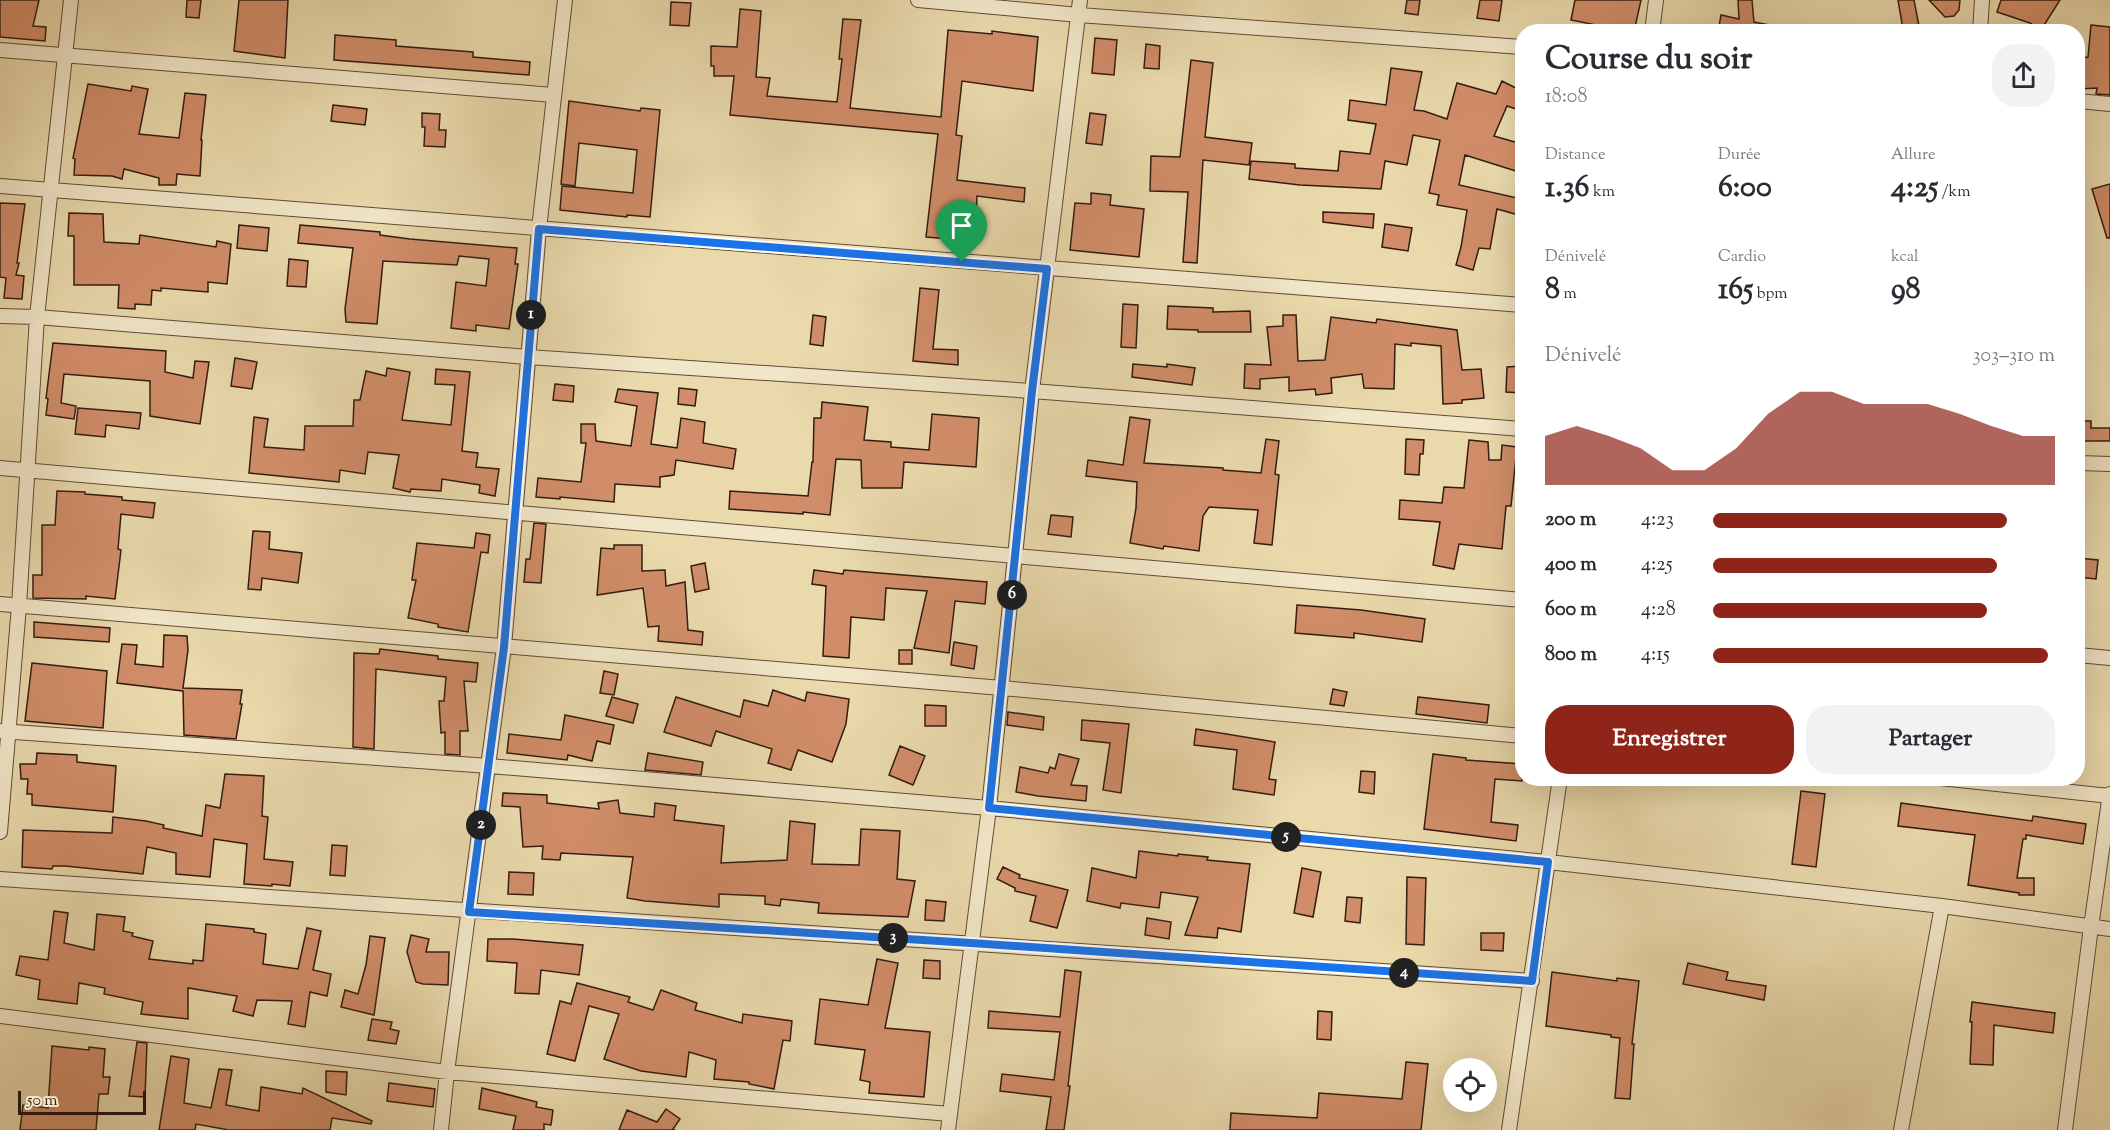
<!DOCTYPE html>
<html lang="fr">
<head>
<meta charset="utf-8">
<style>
  :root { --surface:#fff; --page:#f2f2f3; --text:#2b2b33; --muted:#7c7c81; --accent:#8f2418 }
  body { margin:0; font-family:"Sorts Mill Goudy",serif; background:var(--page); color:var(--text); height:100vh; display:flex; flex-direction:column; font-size:22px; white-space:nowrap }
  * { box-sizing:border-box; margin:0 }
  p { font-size:20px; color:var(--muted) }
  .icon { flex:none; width:33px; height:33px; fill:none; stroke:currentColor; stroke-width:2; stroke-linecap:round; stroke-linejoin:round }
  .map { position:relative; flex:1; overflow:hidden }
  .panel { position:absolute; left:1515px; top:24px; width:570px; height:762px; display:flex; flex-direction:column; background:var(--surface); border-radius:24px; box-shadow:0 6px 24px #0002 }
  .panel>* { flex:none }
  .buttons { position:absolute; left:1443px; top:1058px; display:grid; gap:12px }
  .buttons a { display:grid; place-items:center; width:54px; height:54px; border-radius:50%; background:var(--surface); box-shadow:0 6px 24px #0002; font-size:30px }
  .scale { position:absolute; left:18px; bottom:15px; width:128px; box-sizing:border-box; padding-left:6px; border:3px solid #341c11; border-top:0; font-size:16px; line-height:21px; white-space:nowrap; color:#341c11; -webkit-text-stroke:4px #f1e6c8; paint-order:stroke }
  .pin { position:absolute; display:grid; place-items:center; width:51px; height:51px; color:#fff; margin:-62px -26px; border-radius:50% 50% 50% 0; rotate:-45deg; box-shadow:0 0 6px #0007 }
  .pin .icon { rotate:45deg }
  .km { position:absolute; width:30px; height:30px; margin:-15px; border-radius:50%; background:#222; color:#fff; font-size:16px; line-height:30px; text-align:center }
  .round { display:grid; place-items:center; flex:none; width:63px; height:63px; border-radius:24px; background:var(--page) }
  .head { display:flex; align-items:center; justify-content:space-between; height:102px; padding:0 30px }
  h1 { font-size:33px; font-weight:700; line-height:45px }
  .figures { display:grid; grid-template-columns:repeat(3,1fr); gap:9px; height:102px; padding:6px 30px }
  .figures div { display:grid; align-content:center }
  .figures b { font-size:30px; font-weight:700 }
  .figures small { font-size:16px; font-weight:400 }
  .figures p { font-size:16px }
  .chart { height:168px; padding:12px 30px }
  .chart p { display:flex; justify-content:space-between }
  .chart svg { width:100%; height:108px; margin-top:6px; fill:var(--accent); opacity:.7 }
  .cta { display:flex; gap:12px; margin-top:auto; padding:12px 30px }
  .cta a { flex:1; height:69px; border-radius:24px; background:var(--accent); color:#fff; font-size:24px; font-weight:700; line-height:69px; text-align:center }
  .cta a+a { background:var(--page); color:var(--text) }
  ul { padding:0 30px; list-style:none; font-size:20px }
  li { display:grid; grid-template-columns:96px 72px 1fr; align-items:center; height:45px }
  li i { height:15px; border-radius:8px; background:var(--accent) }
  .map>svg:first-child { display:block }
  .building { fill:#d18d69; stroke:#341c11; stroke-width:1.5 }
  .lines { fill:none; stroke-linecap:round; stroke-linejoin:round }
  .street-casing { stroke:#614b38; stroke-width:16 }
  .street { stroke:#f1e6c8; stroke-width:14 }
  .route-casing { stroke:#fff; stroke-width:12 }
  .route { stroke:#1a73e8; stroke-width:8 }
</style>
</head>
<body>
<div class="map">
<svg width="2110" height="1130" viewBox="0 0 2110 1130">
  <rect width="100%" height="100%" fill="#e9d9ab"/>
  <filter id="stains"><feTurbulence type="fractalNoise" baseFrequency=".00333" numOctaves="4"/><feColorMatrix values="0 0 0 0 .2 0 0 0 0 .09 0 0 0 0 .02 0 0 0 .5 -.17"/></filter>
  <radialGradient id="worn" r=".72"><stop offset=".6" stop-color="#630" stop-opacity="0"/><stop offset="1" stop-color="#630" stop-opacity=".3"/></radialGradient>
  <path class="building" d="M0,0H39L33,26L46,27L45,41L0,37Z
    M187,0H201L199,18L186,17Z
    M239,0H288L285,58L234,51Z
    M1407,0H1420L1418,15L1405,13Z
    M1480,0H1502L1499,21L1477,18Z
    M1575,0H1641L1634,32H1611V28L1571,20Z
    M1738,0H1752L1754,22L1770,25L1769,32H1718L1721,15L1739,19Z
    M1898,0H1914L1919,26L1903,29Z
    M1929,0H1960L1959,10L1954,16L1945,17Z
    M2001,0H2060L2041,30L2030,23L1997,12Z
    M671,2L691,3L689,26L670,25Z
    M740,9L761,11L756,77L770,78L767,96L837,102L842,59H839L843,19L861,20L850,108L941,117L948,30L992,34V31L1038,37L1033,91L962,81L956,135L962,136L957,180L1025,188L1024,202L977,196L975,241L926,237L938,134L730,115L734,76H714V66H711V46L737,47Z
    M2091,25L2110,27V95L2096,94L2097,88L2078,89V58L2088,57Z
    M335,35L396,40V46L473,52V57L530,62L529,75L334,60Z
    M1095,38L1117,40L1114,75L1092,73Z
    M1146,44L1160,46L1159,69L1144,68Z
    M1191,60L1213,63L1205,137L1252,143L1249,165L1203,160L1197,263L1183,262L1188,192L1150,191L1151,156L1180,157Z
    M1391,68L1422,72L1414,110L1424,111L1447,119L1457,83L1496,94L1502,81L1522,91V111L1507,106L1494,136L1522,144V173L1465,155L1459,185L1522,199V216L1497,209L1490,249L1479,248L1473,270L1456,265L1461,247L1467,210L1437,205L1439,195L1429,193L1440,140L1413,135L1407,165L1385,161L1381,189L1300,185L1249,179L1251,161L1295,164V168L1338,171L1340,151L1370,154L1376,124L1348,120L1350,100L1386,105Z
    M88,84L131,91L132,86L148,89L139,134L179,138L185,93L206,95L201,140H202L200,176L177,174L176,185H159V178L124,169L122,179L112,176L74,175L75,159L73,158Z
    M569,101L640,111L641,108L660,110L650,217L627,215V217L560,210L562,186L633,193L637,150L579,143L575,186L561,184Z
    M333,105L367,109L365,125L331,121Z
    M422,113L440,114L439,130H446L445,147L424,146L425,127H422Z
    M1090,113L1106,115L1102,145L1086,143Z
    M2110,184V238H2107L2092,189Z
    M1091,193L1111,195L1110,205L1144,209L1139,257L1070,250L1075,203L1091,204Z
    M0,203L25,204L17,263H19L16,275L24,276L22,299L4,298L6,278L0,277Z
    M1323,212L1374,214L1373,228L1323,222Z
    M69,213L103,214L104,242L139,244L140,235L216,247L217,241L231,244L227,284L208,282V292L161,288V291L152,290L151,305L135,304V309L118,308L119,285H74V236H68Z
    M1385,224L1412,228L1408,251L1382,247Z
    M239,225L269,228L267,251L237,248Z
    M300,225L380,232V235L410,239L517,248L515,264H518L509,329L476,325V331L451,328L456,282L486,286L489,259L459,256L457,265L383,261L377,324L346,322L345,309L353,248L298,243Z
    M289,259L308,261L306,287L287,286Z
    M920,288L939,290L933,349L958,350V365L913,361Z
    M1123,304L1138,305L1136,348L1121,347Z
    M1168,306L1213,308V312L1250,311L1251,332H1198V330L1167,329Z
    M813,315L826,317L823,346L810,344Z
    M1283,315H1296L1298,361L1325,360L1331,317L1376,323L1377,319L1457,330L1462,370L1481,369L1484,398L1462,400V403L1443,404L1441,346L1411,343V346L1395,344L1394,389L1364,388L1362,374L1331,378L1332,393L1316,395L1315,389L1289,391V377L1260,379V389L1244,388L1245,364L1271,365L1267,327L1283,326Z
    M53,343L166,351L165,372L193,378L195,361L209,362L200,424L150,416V381L64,374L61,403L76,406L74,419L46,415L48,399L46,398Z
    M235,358L257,362L252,389L231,386Z
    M1133,364L1167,367V364L1195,368L1192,385L1132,377Z
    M1522,366V393L1506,392L1507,367Z
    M387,368L410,372L402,420L451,425L455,385L435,384L436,369L470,372L462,451L478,453L476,467L499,469L495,496L479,493L480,485L442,479L441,491L411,489L410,492L393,488L399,455L368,452L365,474L340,470L339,482L249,473L254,417L268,419L264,447L304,450L305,426H353L354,400H360L366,371L386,376Z
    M555,384L574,386L573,402L553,400Z
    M679,388L697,390L695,406L678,404Z
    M618,389L658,393L651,444L677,448L681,418L705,422L703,443L736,449L733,469L676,460L674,475L660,477V487L615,484L614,502L560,497V499L536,497L538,478L581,482L586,443H581V424H595L596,441L631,446L637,406L615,402Z
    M822,402L868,407L864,440L891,442V447L929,450L932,414L979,418L976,467L904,462L902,488H862L861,460L836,459L830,515L803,512V514L729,509L730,491L808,496L812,462H813L814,418H821Z
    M78,408L141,413L139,429L106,425L105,437L75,434Z
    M1130,417L1150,420L1144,463L1223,468V470L1261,473L1266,439L1279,441L1275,474L1279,475L1272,545L1254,543L1258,510L1209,507L1203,516L1199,551L1164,546L1163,549L1130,543L1136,508L1137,482L1086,476L1088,460L1123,465Z
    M2078,421H2091V428H2110V441H2078Z
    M1406,439L1424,440L1423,454H1420L1419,475L1405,474Z
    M1469,440L1488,442L1489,460H1501L1502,445L1517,447L1511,506H1506L1502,549L1459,544L1454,569L1433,565L1440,522L1399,519L1400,500L1442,503L1444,487L1464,488Z
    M57,491L85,492V494L122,497V500L155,503L153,518L121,514L118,549L121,550L115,599L86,596V599L33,598V575H42V525H55Z
    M1051,515L1073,517L1071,537L1048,534Z
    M534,523L546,524L541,583L524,582L526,559H530Z
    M253,531L270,532L269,549L302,553L298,583L262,578L261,590L248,589Z
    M476,533L490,535L488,553L481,552L468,632L438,627V624L408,618L416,580H412L417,543L474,548Z
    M614,545H642V571L665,570L666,586L685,582L688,630L703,632L702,645L658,641L659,626L648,627L643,588L597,595L601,548L614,549Z
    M2078,558L2098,560L2096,579L2078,577Z
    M705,563L709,589L695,592L691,566Z
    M814,570L843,574L844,570L987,582L985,604L955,601L949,653L914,648L927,591L886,588L884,620L851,617L849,658L823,656L826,586L812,584Z
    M1297,605L1361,610L1425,619L1422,642L1354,633V638L1295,633Z
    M34,622L110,628L109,642L34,637Z
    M164,635L187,636L188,650L183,688L242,690L240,704H242L236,739L184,735L183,691L117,683L122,644L137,645L135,664L163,667Z
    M954,642L977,646L974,669L951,665Z
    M380,649L438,656V659L478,663L476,682L464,681L468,731H460V755L445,754V732L441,733L439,701H444L446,677L376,669L374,749L353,747L354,653L379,654Z
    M899,650H912V664H899Z
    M32,663L107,671L103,728L25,721Z
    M604,671L618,674L614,695L600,693Z
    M1333,689L1347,692L1344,706L1330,704Z
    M773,690L805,701L807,692L849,699L846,724L832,762L798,750L791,770L768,763L772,749L716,731L711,746L664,732L676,697L740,717L744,700L768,706Z
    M612,697L638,704L633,723L606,716Z
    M1418,697L1489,705L1487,723L1416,714Z
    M925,705L946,706V726H925Z
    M1008,712L1044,717L1043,730L1007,725Z
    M565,715L614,725L610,744L597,741L592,761L568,755L567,760L507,753L509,734L561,740Z
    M1082,720L1129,724L1121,793L1103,790L1110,743L1081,740Z
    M1196,729L1275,742L1269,779L1276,780L1274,795L1233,789L1237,750L1194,745Z
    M900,746L925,756L913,785L889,775Z
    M37,753L77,755V762L116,766L113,812L32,805V794H27L28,779H21L20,764H36Z
    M648,753L703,762L701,775L645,770Z
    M1059,754L1079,759L1071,785L1087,786L1086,801L1038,796L1016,792L1020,767L1048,773L1050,767L1055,769Z
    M1433,754L1466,758V760L1522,764V781L1495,779L1491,822L1518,825L1516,841L1424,829Z
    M1361,771L1375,772L1374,794L1359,792Z
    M225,774L264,776L262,816L268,817L264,859L293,862L290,886L272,884V886L244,884L247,844L214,839L210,877L176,874V853L147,847L143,874L65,866H53L52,869L22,867L23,830L112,833L113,817L146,821L164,825L163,828L202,836L206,805L220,808Z
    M1801,791L1825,794L1816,867L1792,864Z
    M503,793L547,795V803L599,809L598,803L618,800L620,813L654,817L655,803L676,806L674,820L724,826L721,863L787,860L790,821L815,824L812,864L859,865L861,829L900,831L897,879L915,881L908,917L818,913L819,903L781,899L780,906L765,904V896L719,894V907L645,901L627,898L633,857L561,853L560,860L542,859L543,846L523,847L520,807L502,806Z
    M1901,803L2032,821L2033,816L2086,824L2083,844L2026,835V839H2023L2017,878H2034V895H2019V893L1968,885L1975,835L1898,826Z
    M332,845L347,846L345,876L330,875Z
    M1139,851L1178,856V854L1208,857L1207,860L1250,864L1241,932L1218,928L1217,938L1185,935L1198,897L1161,892L1159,908L1121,903L1120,908L1087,901L1092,868L1136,878Z
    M1003,867L1020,875L1019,878L1068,890L1057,928L1030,921L1036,896L1015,891V888L997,879Z
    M1302,868L1321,872L1313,917L1294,913Z
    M509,872L534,873L533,895L508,894Z
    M1407,877L1426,878L1424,945L1406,944Z
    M1347,897L1362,898L1360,923L1345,921Z
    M926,900L946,902L944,921L925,920Z
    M54,911L68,913L64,943L94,950L97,914L125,917L123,931L133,933L132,936L153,941L149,959L193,964V960L203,961L206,924L254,929V932L266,934L263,964L298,969L307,928L321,931L313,970L331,974L327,996L310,992L305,1027L288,1024L292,1001L257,1000L253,1016L233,1011L237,996L188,988V1019L141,1014L143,1002L104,994L105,988L79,983L77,1004L38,999L40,980L16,975L20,956L48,960Z
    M1147,918L1171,922L1169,939L1145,935Z
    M1481,933H1504L1503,951L1481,950Z
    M411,935L429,939L426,952H449L448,985L423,984L416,982L407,952Z
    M370,936L385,938L374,1015L341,1007L345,990L358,994L366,965Z
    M488,939H513L583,945L579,975L541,970L539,994L515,993L517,963L487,961Z
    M877,959L898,963L885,1028L930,1032L924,1097L869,1093L870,1082L860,1080L865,1050L815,1044L820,999L868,1005Z
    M924,960L940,961V979L923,978Z
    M1688,963L1728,972L1726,980L1766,986L1764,1000L1683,984Z
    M1065,970L1081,972L1068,1086H1070L1064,1130H1046L1051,1097L1000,1091L1002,1074L1054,1080L1060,1032L988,1028L989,1011L1060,1017Z
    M1552,972L1617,981V978L1639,981L1632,1044H1634L1630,1099L1615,1098L1620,1038L1611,1037V1035L1546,1026Z
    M577,983L630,997L628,1002L653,1010L661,990L697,1003L695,1010L742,1023L743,1014L792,1021L790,1041L783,1040L774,1089L749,1084V1082L714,1079L716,1060L689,1052L686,1077L641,1071L604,1059L619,1014L589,1006L575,1061L547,1054L560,1001L571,1004Z
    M1972,1002L2055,1013L2053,1033L1994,1025L1993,1065L1970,1064L1972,1022H1970Z
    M1318,1011L1332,1012L1331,1040L1317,1039Z
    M372,1019L392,1022L390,1029L399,1031L396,1044L368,1040Z
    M137,1042L147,1043L145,1097L129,1096Z
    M52,1046L89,1050V1047L105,1049L103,1077H110L108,1094H99L96,1130H20L23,1105L48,1108Z
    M171,1056L189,1059L184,1103L211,1108L219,1069L232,1070L226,1105L259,1111L261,1087L302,1094L303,1088L372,1121L371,1124L332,1118L330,1130H229L196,1124L195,1130H159Z
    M1406,1062L1428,1064L1421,1130H1230L1231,1113L1317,1118L1319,1093L1402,1099Z
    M326,1071L347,1072L346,1095L326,1092Z
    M389,1083L435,1089L433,1107L387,1101Z
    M482,1088L537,1102L536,1107L553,1110L551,1125L544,1124V1130H513L516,1116L479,1109Z
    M666,1109L680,1119L673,1129L675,1130H619L627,1110L657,1122Z"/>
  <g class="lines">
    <g class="street-casing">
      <path id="street" d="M918,0L1079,15L1522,47
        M1652,32L1656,0
        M1980,32L1982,0
        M0,50L553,95
        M2078,101L2110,104
        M0,186L1522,305
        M0,316L37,317L528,357L1032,391L1522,429
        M2078,463L2110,464
        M0,468L1522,600
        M0,604L1002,688L1522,736
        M2078,655L2110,658
        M0,731L489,766L989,808L1548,862L1942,906L2110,929
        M1940,778L2110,796
        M0,832L19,606L37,317L71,0
        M0,879L1532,981
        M0,1016L447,1072L950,1114
        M441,1130L447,1072L504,647L539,229L565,0
        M948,1130L989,808L1032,391L1080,0
        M1509,1130L1560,778
        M1901,1130L1942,906
        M2065,1130L2091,927L2110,794"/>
    </g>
    <use href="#street" class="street"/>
  </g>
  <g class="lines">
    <g class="route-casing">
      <path id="route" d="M539,229L1047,269L1032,391L989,808L1548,862L1532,981L971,943L469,912L504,647Z"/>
    </g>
    <use href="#route" class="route"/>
  </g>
  <rect width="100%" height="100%" filter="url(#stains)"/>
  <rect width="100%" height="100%" fill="url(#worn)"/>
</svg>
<div class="buttons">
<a><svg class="icon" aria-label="locate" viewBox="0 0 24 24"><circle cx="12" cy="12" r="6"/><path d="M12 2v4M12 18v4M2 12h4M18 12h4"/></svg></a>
</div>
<div class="scale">50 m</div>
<div class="pin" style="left:962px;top:262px;background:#1e9e55"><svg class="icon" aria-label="arrive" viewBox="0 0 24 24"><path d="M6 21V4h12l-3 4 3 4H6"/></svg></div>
<b class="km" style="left:531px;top:315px">1</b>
<b class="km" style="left:481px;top:825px">2</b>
<b class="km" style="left:893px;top:938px">3</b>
<b class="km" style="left:1404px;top:973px">4</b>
<b class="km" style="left:1286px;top:837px">5</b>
<b class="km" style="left:1012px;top:595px">6</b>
<section class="panel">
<div class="head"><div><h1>Course du soir</h1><p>18:08</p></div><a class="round"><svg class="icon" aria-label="share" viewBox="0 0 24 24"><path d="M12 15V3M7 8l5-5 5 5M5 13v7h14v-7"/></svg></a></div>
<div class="figures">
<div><p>Distance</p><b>1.36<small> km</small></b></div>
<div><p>Durée</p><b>6:00</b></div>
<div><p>Allure</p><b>4:25<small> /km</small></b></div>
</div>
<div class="figures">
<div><p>Dénivelé</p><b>8<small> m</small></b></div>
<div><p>Cardio</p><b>165<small> bpm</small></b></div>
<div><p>kcal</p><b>98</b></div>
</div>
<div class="chart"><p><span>Dénivelé</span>303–310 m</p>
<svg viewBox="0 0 160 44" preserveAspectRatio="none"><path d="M0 44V24L10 20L20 24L30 29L40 38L50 38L60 29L70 15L80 6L90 6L100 11L110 11L120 11L130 15L140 20L150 24L160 24V44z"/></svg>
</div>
<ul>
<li><b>200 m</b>4:23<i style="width:86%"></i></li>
<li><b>400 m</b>4:25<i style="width:83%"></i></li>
<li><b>600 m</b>4:28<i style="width:80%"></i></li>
<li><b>800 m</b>4:15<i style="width:98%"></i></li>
</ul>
<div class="cta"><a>Enregistrer</a><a>Partager</a></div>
</section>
</div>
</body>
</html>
